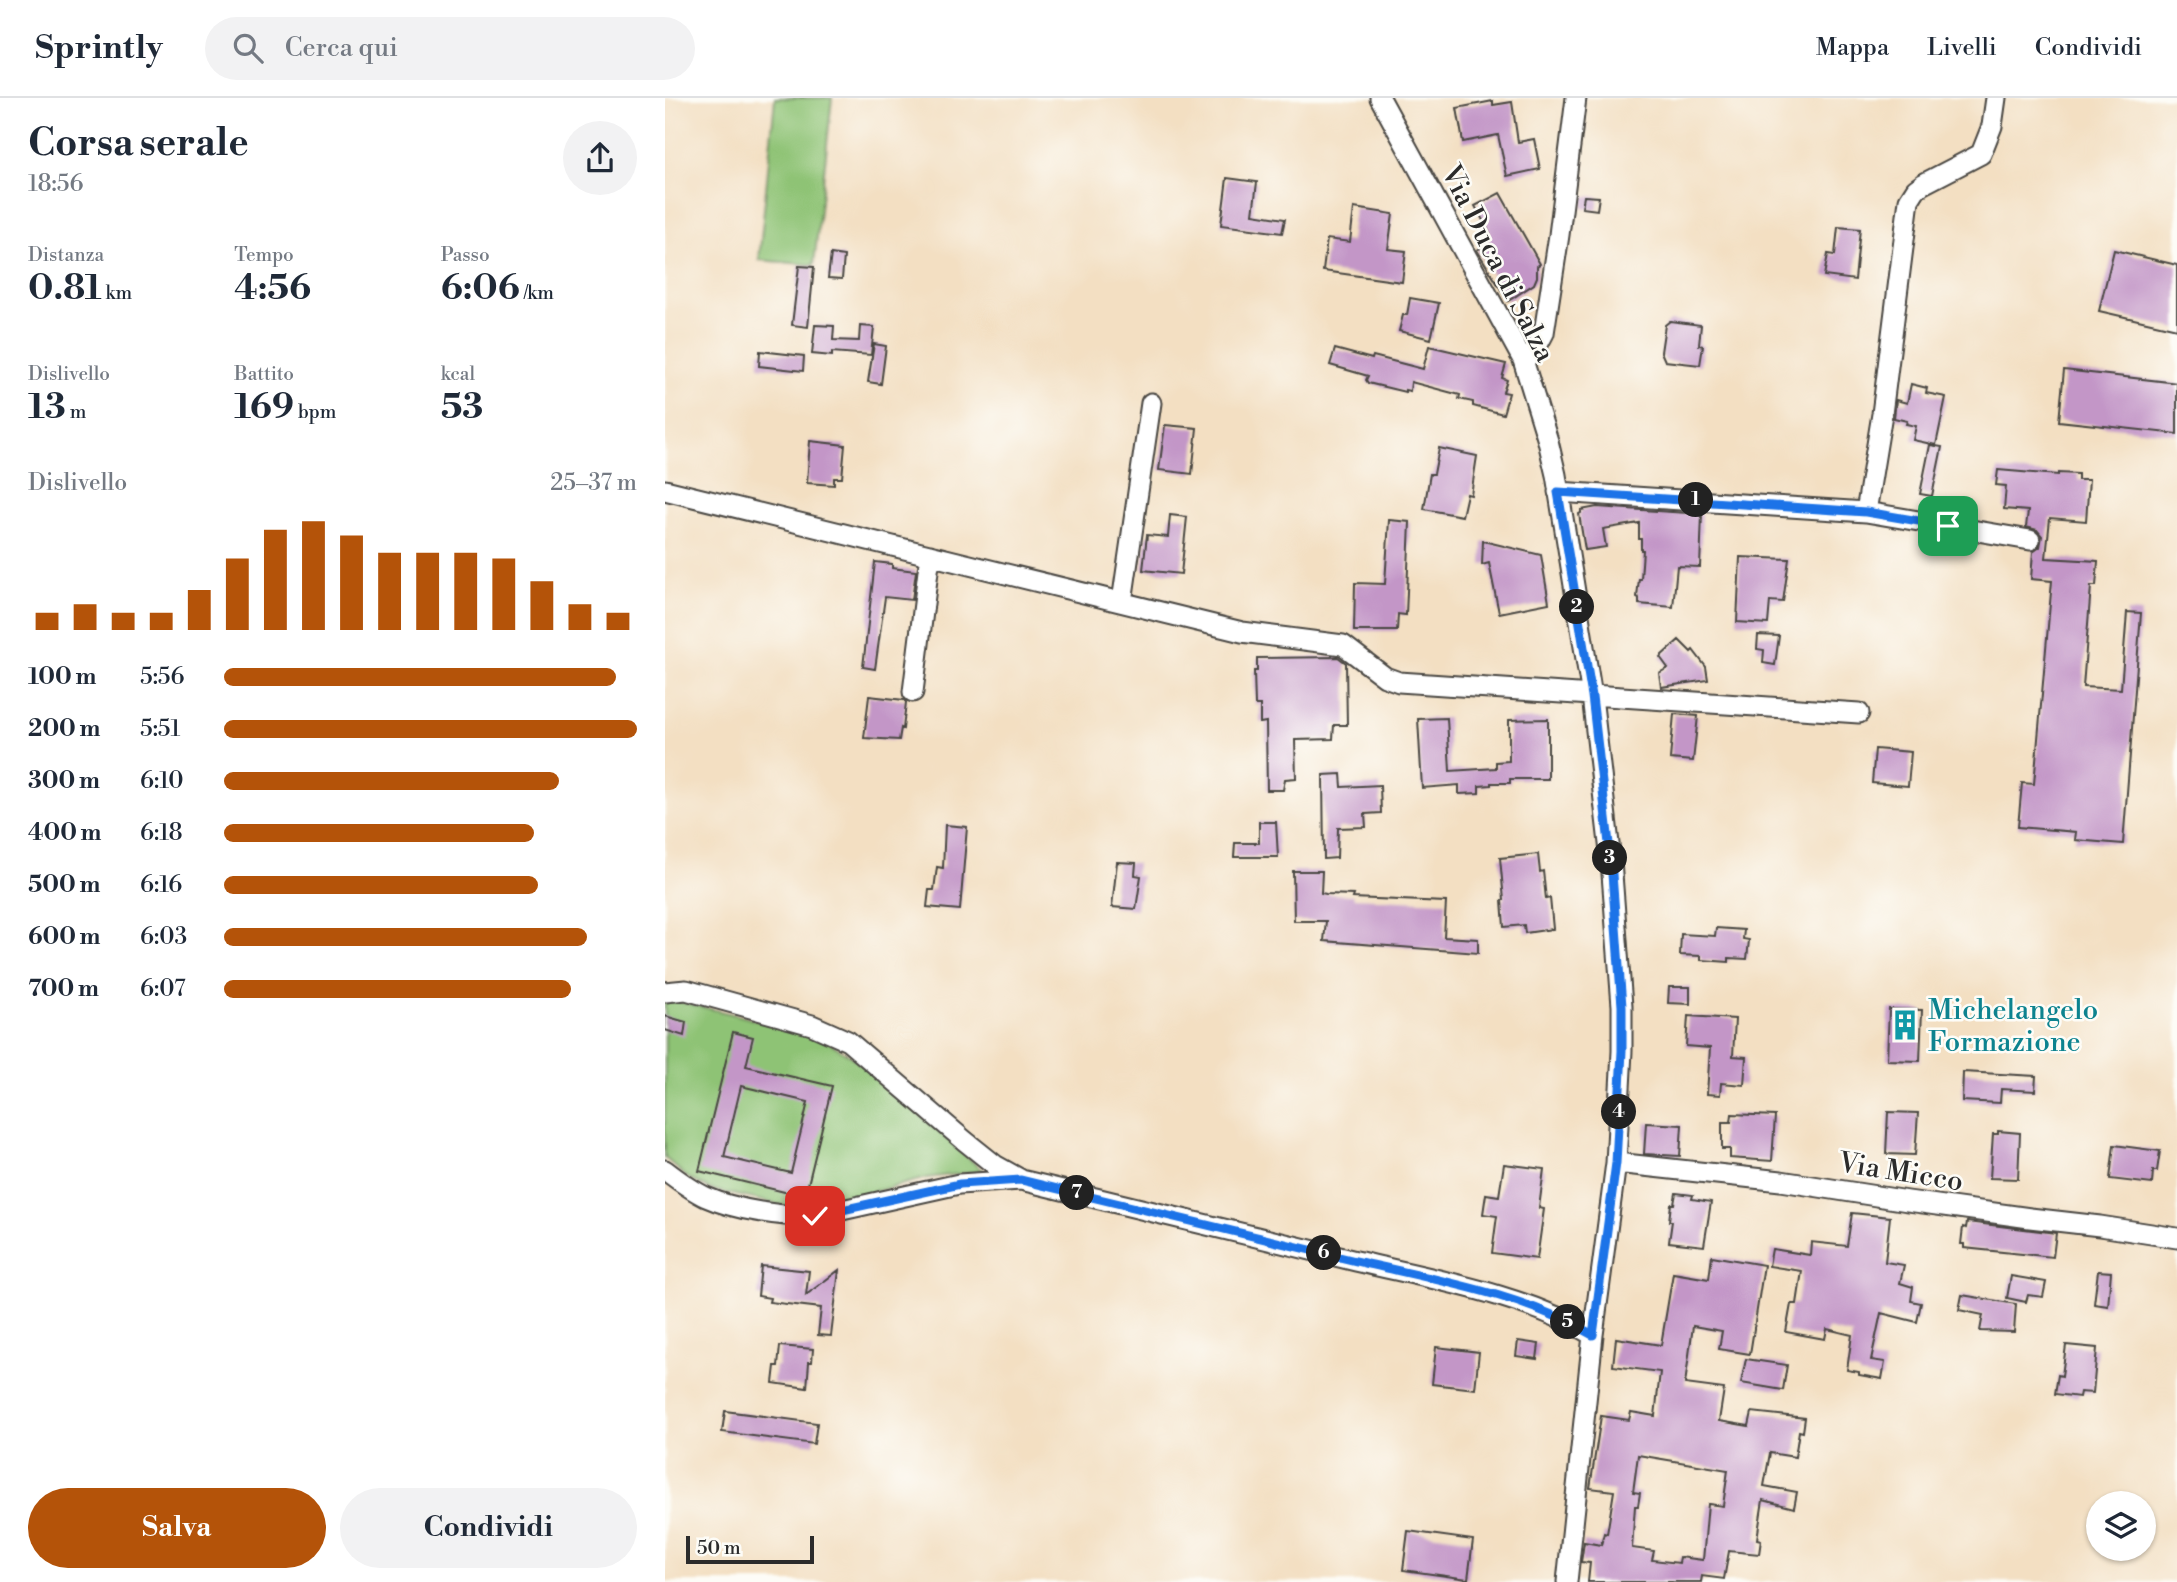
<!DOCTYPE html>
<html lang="it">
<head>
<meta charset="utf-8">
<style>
  :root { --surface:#fff; --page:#f2f2f3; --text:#1f2937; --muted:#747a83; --line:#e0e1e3; --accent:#b45309 }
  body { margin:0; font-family:"Libre Bodoni",serif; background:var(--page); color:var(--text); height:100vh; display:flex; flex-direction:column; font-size:26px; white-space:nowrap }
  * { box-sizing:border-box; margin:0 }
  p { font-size:23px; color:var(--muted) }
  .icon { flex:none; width:38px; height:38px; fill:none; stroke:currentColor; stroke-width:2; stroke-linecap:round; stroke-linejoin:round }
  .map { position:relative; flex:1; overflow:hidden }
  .panel { display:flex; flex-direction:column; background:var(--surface); width:665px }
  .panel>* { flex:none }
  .controls { position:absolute; left:1421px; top:1393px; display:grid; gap:14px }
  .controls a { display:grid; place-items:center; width:70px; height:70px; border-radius:50%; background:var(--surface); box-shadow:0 2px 5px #0004; font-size:35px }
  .scale { position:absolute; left:21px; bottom:18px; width:128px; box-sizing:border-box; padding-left:7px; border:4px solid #2b2b2b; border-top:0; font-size:19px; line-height:24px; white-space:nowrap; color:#2b2b2b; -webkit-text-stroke:5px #fdfcf7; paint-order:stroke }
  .pin { position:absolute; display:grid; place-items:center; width:60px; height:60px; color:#fff; margin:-30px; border-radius:14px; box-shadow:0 4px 10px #0006 }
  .km { position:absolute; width:35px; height:35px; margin:-18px; border-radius:50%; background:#222; color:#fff; font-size:19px; line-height:35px; text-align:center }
  .round { display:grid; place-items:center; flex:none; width:74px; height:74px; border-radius:37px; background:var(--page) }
  .overview { display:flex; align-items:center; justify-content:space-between; height:119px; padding:0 28px }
  h1 { font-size:38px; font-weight:700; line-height:52px }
  .metrics { display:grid; grid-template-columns:repeat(3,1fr); gap:10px; height:119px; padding:7px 28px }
  .metrics div { display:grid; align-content:center }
  .metrics b { font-size:35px; font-weight:700 }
  .metrics small { font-size:19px; font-weight:400 }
  .metrics p { font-size:19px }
  .chart { height:196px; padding:14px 28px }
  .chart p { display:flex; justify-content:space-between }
  .chart svg { width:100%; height:126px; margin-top:7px; stroke:var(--accent); stroke-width:6 }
  .primary-button { display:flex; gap:14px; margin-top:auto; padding:14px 28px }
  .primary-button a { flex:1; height:80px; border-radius:42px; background:var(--accent); color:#fff; font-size:28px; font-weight:700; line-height:80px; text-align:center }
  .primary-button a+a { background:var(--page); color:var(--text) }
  ul { padding:0 28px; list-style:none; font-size:23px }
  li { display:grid; grid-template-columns:112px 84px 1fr; align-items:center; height:52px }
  li i { height:18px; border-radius:9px; background:var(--accent) }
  header { display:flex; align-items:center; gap:42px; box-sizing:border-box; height:98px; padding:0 35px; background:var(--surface); border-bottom:2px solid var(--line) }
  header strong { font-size:33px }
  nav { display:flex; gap:38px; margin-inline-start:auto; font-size:24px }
  .search { width:490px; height:63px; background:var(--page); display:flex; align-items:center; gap:18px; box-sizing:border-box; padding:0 24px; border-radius:38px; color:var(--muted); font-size:26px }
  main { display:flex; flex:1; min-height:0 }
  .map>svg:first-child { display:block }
  .green { fill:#8ec375; stroke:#5c7750; stroke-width:2 }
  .building { fill:#c396c7; fill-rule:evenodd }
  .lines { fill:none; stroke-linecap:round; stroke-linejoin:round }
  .street-casing { stroke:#494642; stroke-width:23 }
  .street { stroke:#fff; stroke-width:19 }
  .route-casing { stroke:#fff; stroke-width:14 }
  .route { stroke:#1a73e8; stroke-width:9 }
  .labels { text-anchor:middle; stroke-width:5; stroke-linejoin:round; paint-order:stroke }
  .street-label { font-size:28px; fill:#2b2b2b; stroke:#fdfcf7 }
  .culture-label { font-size:28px; fill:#0d838f; stroke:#fdfcf7; text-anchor:start }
</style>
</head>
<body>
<header>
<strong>Sprintly</strong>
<div class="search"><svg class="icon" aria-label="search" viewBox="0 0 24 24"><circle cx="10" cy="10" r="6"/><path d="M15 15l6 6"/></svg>Cerca qui</div>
<nav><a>Mappa</a><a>Livelli</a><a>Condividi</a></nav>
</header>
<main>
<section class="panel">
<div class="overview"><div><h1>Corsa serale</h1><p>18:56</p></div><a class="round"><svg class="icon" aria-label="share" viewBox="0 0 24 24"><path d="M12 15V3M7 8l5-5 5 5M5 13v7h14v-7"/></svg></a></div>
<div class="metrics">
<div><p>Distanza</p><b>0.81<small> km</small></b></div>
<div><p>Tempo</p><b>4:56</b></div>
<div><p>Passo</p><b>6:06<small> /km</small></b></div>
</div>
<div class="metrics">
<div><p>Dislivello</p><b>13<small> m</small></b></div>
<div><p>Battito</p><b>169<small> bpm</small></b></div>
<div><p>kcal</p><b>53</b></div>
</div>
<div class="chart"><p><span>Dislivello</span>25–37 m</p>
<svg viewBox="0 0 160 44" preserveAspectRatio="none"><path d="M5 44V38M15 44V35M25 44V38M35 44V38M45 44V30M55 44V19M65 44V9M75 44V6M85 44V11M95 44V17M105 44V17M115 44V17M125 44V19M135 44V27M145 44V35M155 44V38"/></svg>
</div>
<ul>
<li><b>100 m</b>5:56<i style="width:95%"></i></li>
<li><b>200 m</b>5:51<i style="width:100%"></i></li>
<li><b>300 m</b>6:10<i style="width:81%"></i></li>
<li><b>400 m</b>6:18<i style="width:75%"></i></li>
<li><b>500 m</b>6:16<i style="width:76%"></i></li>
<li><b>600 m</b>6:03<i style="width:88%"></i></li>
<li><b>700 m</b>6:07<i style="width:84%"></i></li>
</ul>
<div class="primary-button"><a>Salva</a><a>Condividi</a></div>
</section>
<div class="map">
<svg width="1512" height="1484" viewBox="0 0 1512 1484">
  <rect width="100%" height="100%" fill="#fdfcf7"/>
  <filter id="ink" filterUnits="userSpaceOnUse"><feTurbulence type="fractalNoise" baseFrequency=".0143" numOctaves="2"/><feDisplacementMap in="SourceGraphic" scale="14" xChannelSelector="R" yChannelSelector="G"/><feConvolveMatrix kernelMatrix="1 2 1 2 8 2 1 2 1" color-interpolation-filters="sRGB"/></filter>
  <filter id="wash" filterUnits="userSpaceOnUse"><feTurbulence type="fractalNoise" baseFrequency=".00686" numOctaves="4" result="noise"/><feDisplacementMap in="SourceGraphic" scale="28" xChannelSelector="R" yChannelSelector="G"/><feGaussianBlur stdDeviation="1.57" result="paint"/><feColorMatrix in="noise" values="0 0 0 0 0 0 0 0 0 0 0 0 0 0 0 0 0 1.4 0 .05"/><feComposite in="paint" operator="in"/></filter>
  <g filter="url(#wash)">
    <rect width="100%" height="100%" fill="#f3dfc2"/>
    <path class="green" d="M110,0H167L149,167L94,162Z
      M12,903L76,918L162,943L184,957L234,998L318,1073L262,1080L150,1109L129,1110L44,1091L23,1080L0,1060V904Z"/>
    <g id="blocks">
      <path class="building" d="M828,3V7L847,4L853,44L869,41L875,71L842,78L833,37L798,44L792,10Z
        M562,80L592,84L588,116L620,121L617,135L556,127Z
        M835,95L875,166L872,168V179L869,186L843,203L812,152L821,147L825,135L810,108Z
        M919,98L934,99L932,112L917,110Z
        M689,110L728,116L723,151L741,153L737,184L658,173L662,141L685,144Z
        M1173,129L1195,131L1190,182L1159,178L1163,156L1170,157Z
        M1449,152L1512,167V231L1434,213Z
        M166,156L179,158L177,181L163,180Z
        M134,168L149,169L143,229L127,227Z
        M745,200L774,205L766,241L734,233L738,217H742Z
        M1005,223L1036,227L1034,247L1038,248L1035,267L1000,263L996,254L1000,227Z
        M150,227L169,228L168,242L194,243L195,228L209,229L206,257L167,254V258L147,256Z
        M209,246L221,248L216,286L203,284Z
        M764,248L841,266L837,280L842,282L838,294L844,295L838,316L808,308V304L794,301L795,297L746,284L745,293L740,292V294L703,285L701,282L703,278L665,267L670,251L707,261L708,258L758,271Z
        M95,253L139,258L138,273L94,268Z
        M1399,272L1512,285V336L1394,323Z
        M1246,286L1262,290L1261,295L1281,299L1271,347L1248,342L1251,328L1241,326L1242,323L1229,320L1231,302L1242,305Z
        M500,327L532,330L527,376L494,372Z
        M145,343L180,347L177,380H169V387L142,385Z
        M1265,347L1277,349L1267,398L1255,396Z
        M774,350L812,358L806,397L802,396L797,418L759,411L765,376H769Z
        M1333,372L1393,377V375L1413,376V382H1424L1421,423L1385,420L1381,460L1433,463L1431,488H1426L1418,589L1456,591L1462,514L1476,515L1458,746L1410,742L1411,734L1353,729L1357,685L1369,686L1387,483L1366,481L1368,454L1375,449L1377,438L1372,432L1361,429L1363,413L1339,411L1341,388L1331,387Z
        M932,409L1037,416L1035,469L1012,468L1008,509L974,506V500L972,499L974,481H976L978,452H976V441H974V425L938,431L941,449L920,452L914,416L916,415V412Z
        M505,417L522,419L516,476L478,472L482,437L503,439Z
        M724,422L745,424L741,517L733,516L732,533H689L690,485L720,486Z
        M818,443L876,457L884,505L834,515L824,465L817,467Z
        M1075,459L1124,461L1118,504L1105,503L1103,526L1072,524Z
        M210,464L227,466V470L251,473L247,502L220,499L210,571L198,569Z
        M1093,537L1114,538L1110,567L1098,565L1099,552L1092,551Z
        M1014,542L1026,554L1028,552L1041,569L1043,582L996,589L994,575L1003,570L995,559Z
        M673,559L681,565L682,627H669L668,641L630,642L631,680L620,681L618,692H602L601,624L595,625V607H590L589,573H592V560Z
        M204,598L239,602L241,604L238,631L236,630L234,642L199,640Z
        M1009,616L1033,618L1028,663L1005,661Z
        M782,620L785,673L831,670V664L844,663V622L883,621V681H845V685H826V687L814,688V695L794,696V687L757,690L753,621Z
        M1210,651L1246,654L1243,688L1207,685Z
        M676,676L677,689L715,687L716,715L700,716L701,729L673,730L672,760L659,761L658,677Z
        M594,724H611L613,759H569L570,745H594Z
        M280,727L302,729L295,812L262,809L264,792H269L272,769L278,770Z
        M873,756L875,774L878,773L881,801L885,800L888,831L860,835L859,827L839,829L837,802H839L835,760Z
        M452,764L471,765L470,777L476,778L471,811L447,809Z
        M628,773H657L656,795L661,796L689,797L688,800L781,804L779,839L813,841V855L659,843L661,823H629Z
        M1051,830L1079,832L1078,841L1084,842L1082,861L1064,860V864L1036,862V858L1015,857L1016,836L1050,838Z
        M1004,889H1025V906L1003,905Z
        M1224,911L1257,912L1255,963L1222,962Z
        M0,918L21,924L19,938L0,932Z
        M1023,918L1070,921L1068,958L1081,959L1079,987L1056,985L1055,997L1042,996L1045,950L1021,948Z
        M68,934L88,939L81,968L167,988L140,1099L34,1073ZM76,988L143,1004L126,1075L59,1059Z
        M1298,974L1371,978L1370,993L1336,991L1335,1005L1297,1003Z
        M1223,1014L1253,1015L1250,1057L1221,1056Z
        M1067,1016L1110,1018L1107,1063L1065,1060V1051H1057V1024H1066Z
        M981,1025L1017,1027L1015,1058L979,1056Z
        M1333,1033L1355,1035L1353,1081L1325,1080L1328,1036H1333Z
        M1449,1047L1495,1053L1492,1073H1488L1487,1086L1445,1081Z
        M839,1066L879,1071L874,1110L879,1111L872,1161L827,1155L832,1118L818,1116L821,1096L834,1098Z
        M1011,1095L1028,1097L1027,1101L1046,1104L1039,1148L1004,1144L1007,1123H1004L1006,1106H1009Z
        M1187,1115L1225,1119L1220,1164L1239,1167L1235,1185L1248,1189L1246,1203L1256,1205L1252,1224L1216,1215L1206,1262L1220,1264L1217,1281L1194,1277V1274L1182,1272L1187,1237L1162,1231L1160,1241L1121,1234L1126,1206H1132L1137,1173L1104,1168L1107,1151L1145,1157L1146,1144L1182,1148Z
        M1302,1124L1391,1135L1388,1159L1299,1150V1146H1296L1298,1129L1301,1130Z
        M1047,1158L1099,1167L1085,1256L1054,1251L1057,1233L1028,1228L1020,1286L1059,1291L1054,1323L1084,1328L1087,1314L1140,1320L1138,1334L1134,1333L1130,1359L1105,1355L1099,1388L1132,1394L1129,1410L1098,1402L1092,1441L1096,1442L1094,1456L1064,1453L1059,1481L1037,1478L1036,1484H923L925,1465L916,1464L919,1444L936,1447L939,1435L942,1436L949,1393L925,1390L936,1318L964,1322L966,1314L990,1318L995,1274L948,1268L951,1240L996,1247L1008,1175L1044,1181ZM973,1357L1063,1372L1058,1408L1043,1406L1038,1462L1015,1459L1014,1465L987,1462L989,1453L967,1450L970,1408H973L975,1395L968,1394Z
        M96,1168L144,1173L141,1197L174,1172L166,1238L153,1237L156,1210L104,1204L105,1200L93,1198Z
        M1433,1173L1446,1174L1443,1208L1429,1206Z
        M1346,1178L1381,1184L1378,1199L1363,1197L1361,1204L1342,1200Z
        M1297,1197L1351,1206L1349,1234L1315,1233L1318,1217L1294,1212Z
        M853,1243L874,1246L872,1261L851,1258Z
        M1401,1247L1432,1250L1428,1295L1415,1294L1414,1299L1390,1296L1393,1277L1397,1278Z
        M115,1248L148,1251L147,1264H144L142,1290L108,1285L110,1268H113Z
        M771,1249L814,1254L810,1291L767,1286Z
        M1081,1261L1122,1267L1118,1292L1076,1285Z
        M60,1313L152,1325L149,1346L57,1334Z
        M743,1433L808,1442L803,1481L738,1472Z"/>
    </g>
  </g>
  <g filter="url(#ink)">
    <use href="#blocks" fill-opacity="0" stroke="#494642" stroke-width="2"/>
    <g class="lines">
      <g class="street-casing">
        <path id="street" d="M715,0L858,262L883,343L891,377L927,598L946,763L957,908V953L951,1065L928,1237L902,1484
          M858,262L869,254L879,235L894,137L911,0
          M0,392L577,534L678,547L720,579L734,584L1194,615
          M893,394L1201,414L1365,442
          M1201,414L1217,316L1244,102L1251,91L1258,86L1316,56L1327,28L1331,0
          M457,504L486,305
          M248,594L265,457
          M0,894L21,892L147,927L183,943L300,1043L330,1067L355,1081
          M951,1065L1116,1083L1243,1103L1365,1120L1435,1128L1512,1140
          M0,1072C13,1082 26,1092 41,1099C70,1112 119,1119 150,1118L294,1086L356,1082C468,1109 579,1136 691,1163C771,1182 857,1196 928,1237"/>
      </g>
      <use href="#street" class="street"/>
    </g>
  </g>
  <g class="lines" filter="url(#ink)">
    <g class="route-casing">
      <path id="route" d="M150,1118L295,1086L356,1082C468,1109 579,1136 691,1163C771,1182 857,1196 928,1237L951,1065L957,953V908L946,763L927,598L893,394L1201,414L1283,428"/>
    </g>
    <use href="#route" class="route"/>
  </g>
  <defs>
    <g id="building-bare" transform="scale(2.415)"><path d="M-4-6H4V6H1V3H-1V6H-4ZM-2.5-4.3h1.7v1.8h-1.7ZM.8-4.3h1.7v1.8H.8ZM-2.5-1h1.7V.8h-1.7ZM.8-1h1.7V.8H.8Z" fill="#0f9aa8" stroke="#fdfcf7" stroke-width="2.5" paint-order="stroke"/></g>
  </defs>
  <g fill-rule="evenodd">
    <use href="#building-bare" x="1240" y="927"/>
  </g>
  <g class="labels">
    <g class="street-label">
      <text transform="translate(834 165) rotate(63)" y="10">Via Duca di Salza</text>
      <text transform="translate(1236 1073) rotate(9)" y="10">Via Micco</text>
    </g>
    <g class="culture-label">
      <text x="1263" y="921">Michelangelo<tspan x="1263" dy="32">Formazione</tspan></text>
    </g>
  </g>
</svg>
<div class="controls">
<a><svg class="icon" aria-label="layers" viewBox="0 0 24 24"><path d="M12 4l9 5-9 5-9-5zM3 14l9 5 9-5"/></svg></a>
</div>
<div class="scale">50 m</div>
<div class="pin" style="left:1283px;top:428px;background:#1e9e55"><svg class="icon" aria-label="arrive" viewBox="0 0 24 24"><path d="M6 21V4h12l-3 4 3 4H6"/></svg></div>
<div class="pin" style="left:150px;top:1118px;background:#d93025"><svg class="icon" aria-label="check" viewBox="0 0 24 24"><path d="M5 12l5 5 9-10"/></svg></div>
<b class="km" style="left:1031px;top:402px">1</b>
<b class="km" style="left:912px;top:509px">2</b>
<b class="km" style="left:945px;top:760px">3</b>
<b class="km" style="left:954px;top:1014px">4</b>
<b class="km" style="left:903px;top:1224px">5</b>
<b class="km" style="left:659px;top:1155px">6</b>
<b class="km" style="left:412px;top:1095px">7</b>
</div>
</main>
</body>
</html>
